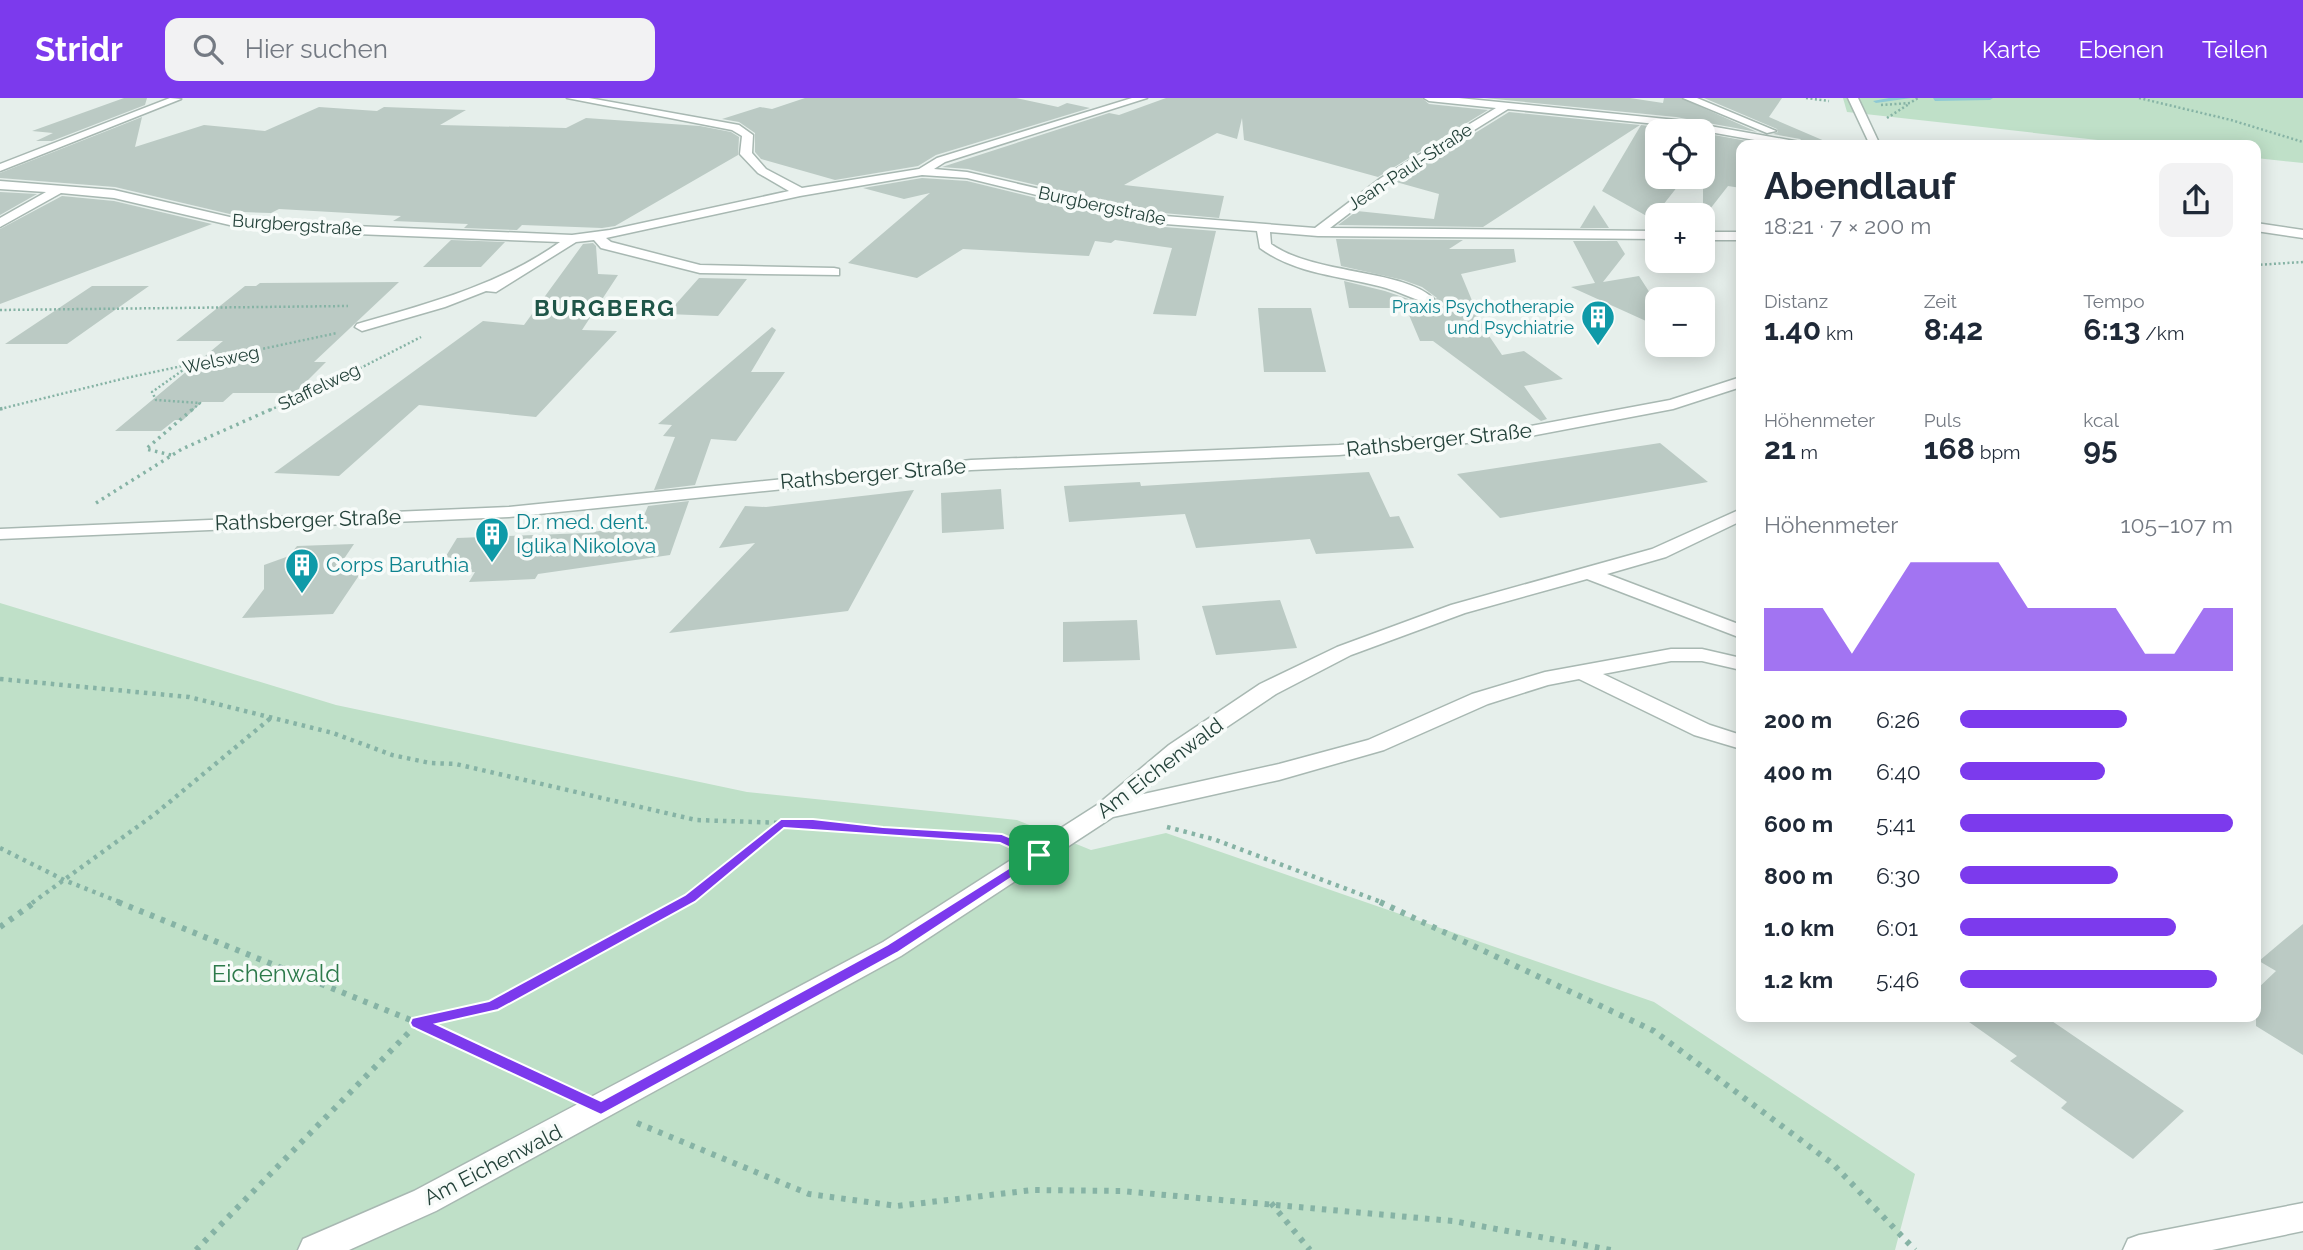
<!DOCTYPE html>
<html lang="de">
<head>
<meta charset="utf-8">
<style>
  :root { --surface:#fff; --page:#f2f2f3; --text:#1f2937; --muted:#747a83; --accent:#7c3aed }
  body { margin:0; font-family:Raleway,sans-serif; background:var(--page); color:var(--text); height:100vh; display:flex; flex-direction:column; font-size:26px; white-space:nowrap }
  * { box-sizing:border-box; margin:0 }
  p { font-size:23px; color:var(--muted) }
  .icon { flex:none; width:38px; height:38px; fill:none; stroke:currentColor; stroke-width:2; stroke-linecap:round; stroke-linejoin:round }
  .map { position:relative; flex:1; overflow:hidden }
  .sheet { position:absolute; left:1736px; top:42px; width:525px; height:882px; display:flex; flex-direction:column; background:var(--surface); border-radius:14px; box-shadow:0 4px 18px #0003 }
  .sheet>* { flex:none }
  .fabs { position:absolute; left:1645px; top:21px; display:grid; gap:14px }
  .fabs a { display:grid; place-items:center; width:70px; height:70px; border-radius:14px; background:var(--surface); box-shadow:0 4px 18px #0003; font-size:35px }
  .pin { position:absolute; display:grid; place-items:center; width:60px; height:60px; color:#fff; margin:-30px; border-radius:14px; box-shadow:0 4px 10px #0006 }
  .round { display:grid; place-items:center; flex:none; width:74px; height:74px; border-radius:14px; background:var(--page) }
  .summary { display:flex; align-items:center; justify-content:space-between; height:119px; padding:0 28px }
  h1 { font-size:38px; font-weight:700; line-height:52px }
  .stats { display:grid; grid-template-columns:repeat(3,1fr); gap:10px; height:119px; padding:7px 28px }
  .stats div { display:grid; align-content:center }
  .stats b { font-size:30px; font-weight:700 }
  .stats small { font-size:19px; font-weight:400 }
  .stats p { font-size:19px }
  .chart { height:196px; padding:14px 28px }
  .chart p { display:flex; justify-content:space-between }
  .chart svg { width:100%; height:126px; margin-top:7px; fill:var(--accent); opacity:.7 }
  ul { padding:0 28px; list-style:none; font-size:23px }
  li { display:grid; grid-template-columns:112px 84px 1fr; align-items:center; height:52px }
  li i { height:18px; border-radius:9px; background:var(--accent) }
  header { display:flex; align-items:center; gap:42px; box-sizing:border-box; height:98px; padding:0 35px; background:var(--accent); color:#fff }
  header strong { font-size:33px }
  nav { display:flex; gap:38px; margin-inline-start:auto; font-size:24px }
  .search { width:490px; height:63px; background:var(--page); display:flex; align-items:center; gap:18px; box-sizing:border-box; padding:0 24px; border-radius:14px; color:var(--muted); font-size:26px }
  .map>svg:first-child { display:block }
  .green { fill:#bfe0c8 }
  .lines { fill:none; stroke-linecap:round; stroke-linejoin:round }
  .stream { fill:#8ec9d4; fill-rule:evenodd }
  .building { fill:#bbcac4 }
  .minor-casing { stroke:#a8b8b2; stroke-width:3 }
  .path-far3 { stroke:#86b3a5; stroke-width:2.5; stroke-dasharray:2 2.5; stroke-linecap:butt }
  .path-far2 { stroke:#86b3a5; stroke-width:3.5; stroke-dasharray:2.5 4.5; stroke-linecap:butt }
  .path-far1 { stroke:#86b3a5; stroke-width:4.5; stroke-dasharray:3.5 5; stroke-linecap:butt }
  .path { stroke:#86b3a5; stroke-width:6; stroke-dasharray:4.5 7; stroke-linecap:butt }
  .minor { fill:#fff; fill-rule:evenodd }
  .route { fill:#7c3aed; stroke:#fff; stroke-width:2; fill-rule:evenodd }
  .labels { text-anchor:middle; stroke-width:7; stroke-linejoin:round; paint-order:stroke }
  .far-street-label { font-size:18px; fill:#24423a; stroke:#f7fbf9 }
  .far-culture-label { font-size:18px; fill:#0d838f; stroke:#f7fbf9; text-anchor:end }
  .street-label { font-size:21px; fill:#24423a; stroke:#f7fbf9 }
  .culture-label { font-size:21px; fill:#0d838f; stroke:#f7fbf9; text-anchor:start }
  .far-district-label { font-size:23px; font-weight:bold; letter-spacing:2px; fill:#1f5548; stroke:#f7fbf9 }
  .near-park-label { font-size:24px; fill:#2d7a4b; stroke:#f7fbf9 }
</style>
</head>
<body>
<header>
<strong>Stridr</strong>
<div class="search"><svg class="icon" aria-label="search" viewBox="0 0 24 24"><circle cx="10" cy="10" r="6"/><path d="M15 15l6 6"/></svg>Hier suchen</div>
<nav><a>Karte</a><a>Ebenen</a><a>Teilen</a></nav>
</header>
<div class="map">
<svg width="2303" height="1152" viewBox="0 0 2303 1152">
  <rect width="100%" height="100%" fill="#e6efeb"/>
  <path class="green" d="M1843,0H2303V65L2256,60V47H2143L1847,14Z
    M0,505L336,607L747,694L1017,722L1091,752L1166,735L1654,904L1915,1076L1895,1152H0Z"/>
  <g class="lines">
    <path class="stream" d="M1889,0H1911L1876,5L1873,3Z
      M1933,0H1993L1990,2L1935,3Z"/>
  </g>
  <path class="building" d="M124,0H147L145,7L52,43H36L53,35L32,33Z
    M805,0H1016L1058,9L1067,5L1090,10L936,57L918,68L835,82L761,61L755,54V35L739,24L722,21L760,9L772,11Z
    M1166,0H1422L1429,6L1488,12L1378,79L1244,42L1242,20L1237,41L1217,35L1124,87L1224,98L1219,120L1152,114L968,71L942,69L1109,15L1119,17Z
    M1485,0H1630L1663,5L1664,0H1681L1757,34L1676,19Z
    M1704,0H1782L1769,19L1834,47H1807L1800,41L1773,36L1778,34L1777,31Z
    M319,9L377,13L384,9L466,12L440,27L566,30L586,20L700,28L731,34L739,39L738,57L615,128L602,130L522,127L517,132L464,130L468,126L393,123L401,118L279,111L271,115L243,114L234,117L115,89L0,80V75L142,19L135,49L204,27L265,33Z
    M1509,14L1640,27L1483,129L1338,127L1357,113L1434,121L1439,96L1396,84Z
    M1641,27L1691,33H1657V79H1685L1652,121L1602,93Z
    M1703,35L1769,47H1741V90L1728,88L1703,120Z
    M922,80L967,83L1151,128L1216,133L1196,218L1153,216L1172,150L1115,142L1111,145L1095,143L1089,158L963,151L917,180L848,165L930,95L904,101L863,90Z
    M0,94L37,96L0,117Z
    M62,98L114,103L212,126L0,206V131Z
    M1594,107L1609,130H1580Z
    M1336,141L1463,142L1449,151H1514L1516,164L1461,176L1483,229L1502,257L1524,253L1563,281L1524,288L1547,321L1541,323L1433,243H1420L1406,210H1349L1344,183L1385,193L1426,207L1437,200L1422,189L1403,182L1341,168Z
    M451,142L505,144L481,169H423Z
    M1573,143H1617L1625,156L1603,184L1639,178L1657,206V228L1571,189L1595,185Z
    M593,145L596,148L598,176L618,177L582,232L617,233L536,319L419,307L339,378L274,375L483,223L524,227L583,146Z
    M699,180L747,181L718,218L667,216Z
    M399,184L314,264H326L295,295H233L223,304H202L183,322H175L161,333H115L223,243H176L245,188H256L260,185Z
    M92,188H149L67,246H5Z
    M1258,210H1311L1326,274H1264Z
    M772,229L776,232L751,274H785L736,343L711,341L695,387L654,392L675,339L663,338L672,327L658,326Z
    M1660,345L1708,384L1500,420L1457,376Z
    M1369,374L1390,419L1399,418L1414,450L1316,456L1310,441L1196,450L1185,416L1069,424L1064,388L1140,384L1141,388Z
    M1001,391L1004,431L942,435L941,395Z
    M914,392L848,513L669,535L755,445L719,450L745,408L766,409Z
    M689,403L670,457L538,476L535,481L469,484L475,474L435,476L457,440L586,435L640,427L648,408Z
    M354,446L335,474L362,473L333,516L242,520L264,491V467L289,458L297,448Z
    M1280,502L1297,550L1216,557L1202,508Z
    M1137,522L1140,562L1063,564V524Z
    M2303,826V957L2256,928V892L2276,873L2259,863Z
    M1962,919H2046L2184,1013L2133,1061L2061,1010L2067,1004L2010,963L2017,958Z"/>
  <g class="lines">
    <g class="minor-casing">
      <path id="minor" d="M170,0L181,1L0,73V66Z
        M567,0H589L739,27L753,37L752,55L766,71L802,90L919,71L937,60L1132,0H1147L945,64L934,71L967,74L1152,117L1315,130L1381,80L1496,10L1429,3L1424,0H1459L1676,22L1800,44L1805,47H1783L1676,28L1508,11L1389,85L1330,130L1657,133V141L1318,138L1270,134L1271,146C1314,177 1404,171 1434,201L1427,205C1413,201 1400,194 1386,190C1343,178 1297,177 1260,150L1257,133L1152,125L967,80L922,77L800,98L606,140L611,144L700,167L834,170L839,171V177L700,175L601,150L594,142L576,144L496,194L486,193L445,209L362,233L355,229L357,226C426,206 500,187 560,144L330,135L234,128L114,100L61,95L0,129V120L46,94L0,91V83L114,92L234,120L330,127L572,137L610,132L789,93L758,75L740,56L742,38L732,32Z
        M1683,0H1697L1776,33L1767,35Z
        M1848,0H1858L1880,47H1870Z
        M2256,125L2303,132V140L2256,133Z
        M1703,134H1741V142H1703Z
        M1741,279V289L1673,311L1520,340L1339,357L971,372L509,419L0,441V431L509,409L971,362L1339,347L1520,330L1670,302Z
        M1741,411V423L1666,459L1607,476L1741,527V540L1587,481L1465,515L1351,557L1276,596L1185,657L1139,697L1279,666L1368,642L1472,596L1545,574L1671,551H1702L1741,560V572L1702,563H1671L1603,576L1710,627L1741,637V651L1694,637L1579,581L1548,587L1488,606L1384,652L1279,682L1113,719L901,858L436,1113L349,1152H298L303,1141L414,1093L883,844L1097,707L1169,647L1260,586L1337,549L1451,507L1652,451Z
        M2303,1105V1133L2212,1152H2123L2128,1141L2139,1137Z"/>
    </g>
    <path class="path-far3" d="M1806,0L1829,3
      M2139,0L2231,22L2303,44
      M1881,7L1910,5L1918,0
      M1887,20L1909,6
      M2256,167L2303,164
      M0,212L348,208
      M186,270L152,294L156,302L200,305L192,312
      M0,311L126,280L337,235
      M270,312L343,279L421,239"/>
    <path class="path-far2" d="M0,311L5,310
      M171,357L146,351L194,310
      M96,405L182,351L274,310"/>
    <path class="path-far1" d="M0,581L189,599L333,635L392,657L430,665L456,666L696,722L813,726L1006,743
      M1167,729L1213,741L1384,805
      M0,750L64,782L122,805
      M32,805L155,716L272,619
      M680,805L781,726"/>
    <path class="path" d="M118,804L418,925L562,992
      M1380,804L1654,933L1833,1066L1915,1152
      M0,829L35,804
      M637,1025L809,1096L897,1108L1033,1092L1121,1093L1453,1123L1611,1152
      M1271,1105L1310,1152
      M196,1152L418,925L492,908L683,804"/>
    <use href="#minor" class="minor"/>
  </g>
  <path class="route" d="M781,721H813L883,729L1002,736L1044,754L1046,757L897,855L601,1017L412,929L410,925L412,920L489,903L685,797ZM784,730L1000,745L1028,758L887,847L601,1003L436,926L498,912L695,804Z"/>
  <defs>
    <g id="building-pin" transform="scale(1.75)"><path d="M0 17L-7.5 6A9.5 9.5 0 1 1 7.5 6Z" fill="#0f9aa8" stroke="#f7fbf9"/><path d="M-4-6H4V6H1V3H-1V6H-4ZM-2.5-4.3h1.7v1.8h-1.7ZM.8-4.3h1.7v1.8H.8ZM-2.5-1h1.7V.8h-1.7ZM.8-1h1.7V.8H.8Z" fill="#fff"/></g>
  </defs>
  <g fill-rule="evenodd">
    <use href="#building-pin" x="1598" y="219"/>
    <use href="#building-pin" x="492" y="436"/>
    <use href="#building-pin" x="302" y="467"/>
  </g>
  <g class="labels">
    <g class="far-street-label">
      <text transform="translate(1410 69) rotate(-33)" y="6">Jean-Paul-Straße</text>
      <text transform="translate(1102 108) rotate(12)" y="6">Burgbergstraße</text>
      <text transform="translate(297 127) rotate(4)" y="6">Burgbergstraße</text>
      <text transform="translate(221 262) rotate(-12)" y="6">Welsweg</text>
      <text transform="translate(319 289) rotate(-25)" y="6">Staffelweg</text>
    </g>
    <g class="far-culture-label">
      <text x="1574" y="215">Praxis Psychotherapie<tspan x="1574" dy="21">und Psychiatrie</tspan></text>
    </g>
    <g class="street-label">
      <text transform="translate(1439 342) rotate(-6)" y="7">Rathsberger Straße</text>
      <text transform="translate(873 376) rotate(-5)" y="7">Rathsberger Straße</text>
      <text transform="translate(308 422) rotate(-2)" y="7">Rathsberger Straße</text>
      <text transform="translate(1160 670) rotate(-37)" y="7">Am Eichenwald</text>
      <text transform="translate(493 1067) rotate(-27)" y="7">Am Eichenwald</text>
    </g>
    <g class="culture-label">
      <text x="516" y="431">Dr. med. dent.<tspan x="516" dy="24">Iglika Nikolova</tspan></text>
      <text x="326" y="474">Corps Baruthia</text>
    </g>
    <g class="far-district-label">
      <text x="605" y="218">BURGBERG</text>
    </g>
    <g class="near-park-label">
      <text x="276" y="884">Eichenwald</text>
    </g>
  </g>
</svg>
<div class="fabs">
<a><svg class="icon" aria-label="locate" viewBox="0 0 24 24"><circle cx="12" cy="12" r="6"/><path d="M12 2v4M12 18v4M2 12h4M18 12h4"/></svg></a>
<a>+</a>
<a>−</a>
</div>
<div class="pin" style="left:1039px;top:757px;background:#1e9e55"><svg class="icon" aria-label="arrive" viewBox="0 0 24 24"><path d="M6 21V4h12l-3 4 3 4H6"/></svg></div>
<section class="sheet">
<div class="summary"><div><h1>Abendlauf</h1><p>18:21 · 7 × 200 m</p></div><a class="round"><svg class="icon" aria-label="share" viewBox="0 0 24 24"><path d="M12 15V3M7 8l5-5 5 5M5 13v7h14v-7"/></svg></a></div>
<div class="stats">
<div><p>Distanz</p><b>1.40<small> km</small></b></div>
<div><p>Zeit</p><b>8:42</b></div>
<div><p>Tempo</p><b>6:13<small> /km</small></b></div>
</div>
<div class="stats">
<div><p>Höhenmeter</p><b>21<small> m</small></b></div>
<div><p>Puls</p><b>168<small> bpm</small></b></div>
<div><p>kcal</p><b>95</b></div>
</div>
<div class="chart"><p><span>Höhenmeter</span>105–107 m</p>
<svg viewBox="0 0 160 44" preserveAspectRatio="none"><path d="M0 44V22L10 22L20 22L30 38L40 22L50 6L60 6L70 6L80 6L90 22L100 22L110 22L120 22L130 38L140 38L150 22L160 22V44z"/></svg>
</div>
<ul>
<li><b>200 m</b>6:26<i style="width:61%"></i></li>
<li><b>400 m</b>6:40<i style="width:53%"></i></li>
<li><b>600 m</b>5:41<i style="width:100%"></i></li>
<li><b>800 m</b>6:30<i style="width:58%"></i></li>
<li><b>1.0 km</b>6:01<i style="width:79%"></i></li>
<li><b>1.2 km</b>5:46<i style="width:94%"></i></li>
</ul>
</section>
</div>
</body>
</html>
